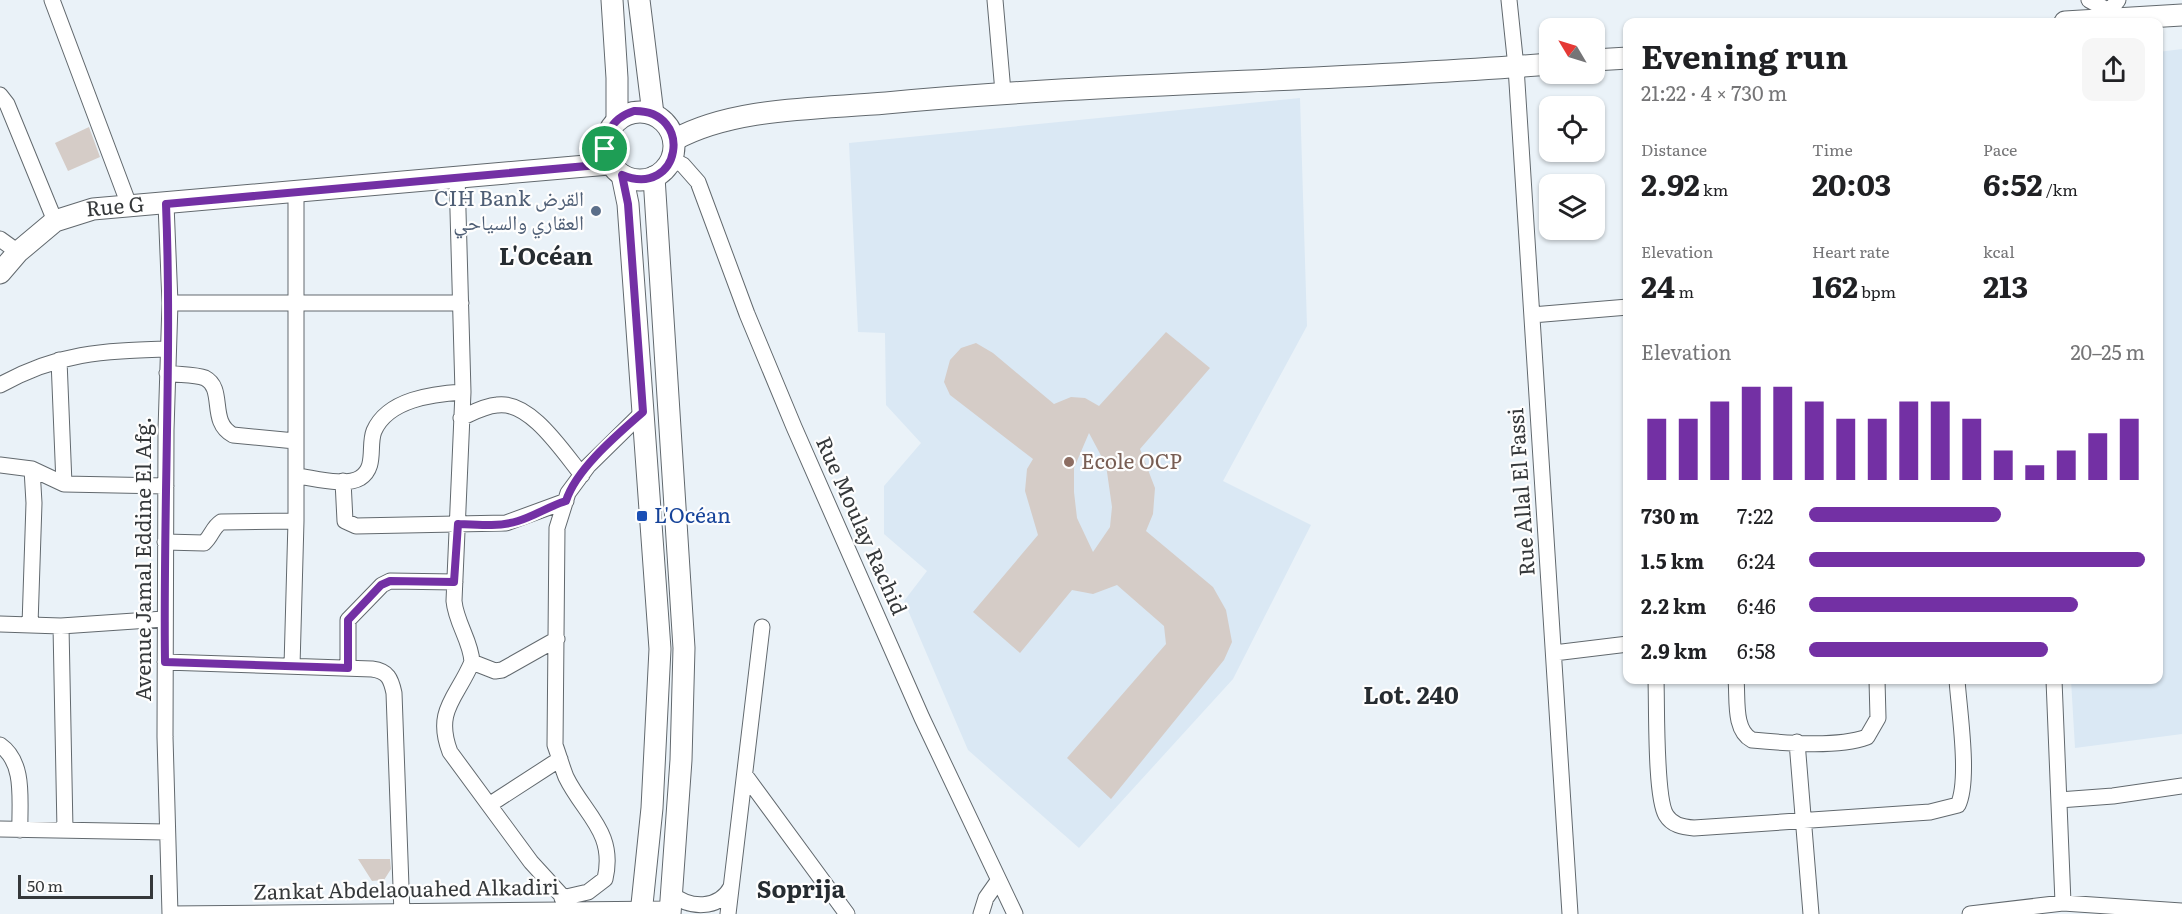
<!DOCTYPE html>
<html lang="en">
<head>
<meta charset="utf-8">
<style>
  :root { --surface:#fff; --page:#f6f6f6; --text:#202124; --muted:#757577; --accent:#7330a4 }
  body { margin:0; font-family:Literata,"Noto Naskh Arabic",serif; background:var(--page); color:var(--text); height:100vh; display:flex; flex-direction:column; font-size:22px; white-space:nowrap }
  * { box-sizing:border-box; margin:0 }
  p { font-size:20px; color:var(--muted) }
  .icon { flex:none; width:33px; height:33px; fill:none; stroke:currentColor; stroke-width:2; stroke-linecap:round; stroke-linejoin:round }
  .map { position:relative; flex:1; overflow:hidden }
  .side { position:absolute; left:1623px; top:18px; width:540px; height:666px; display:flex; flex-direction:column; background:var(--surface); border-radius:12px; box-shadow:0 2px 4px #0004 }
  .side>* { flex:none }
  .needle { width:39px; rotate:308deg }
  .buttons { position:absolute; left:1539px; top:18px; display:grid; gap:12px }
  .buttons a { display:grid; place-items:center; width:66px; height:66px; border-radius:12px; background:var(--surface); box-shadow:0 2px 4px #0004; font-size:30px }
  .scale { position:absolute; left:18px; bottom:15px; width:135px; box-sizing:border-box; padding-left:6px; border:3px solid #35383a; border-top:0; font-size:16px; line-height:21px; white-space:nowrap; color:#35383a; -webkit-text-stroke:4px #fefefe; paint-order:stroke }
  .pin { position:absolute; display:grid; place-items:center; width:51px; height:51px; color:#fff; margin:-26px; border:3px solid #fff; border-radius:50%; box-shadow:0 2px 6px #0007 }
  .round { display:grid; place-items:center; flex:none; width:63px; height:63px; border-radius:12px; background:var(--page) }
  .headline { display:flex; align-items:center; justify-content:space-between; height:102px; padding:0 18px }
  h1 { font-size:33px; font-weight:700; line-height:45px }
  .metrics { display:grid; grid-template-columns:repeat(3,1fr); gap:9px; height:102px; padding:6px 18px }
  .metrics div { display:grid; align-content:center }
  .metrics b { font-size:30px; font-weight:700 }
  .metrics small { font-size:16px; font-weight:400 }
  .metrics p { font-size:16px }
  .chart { height:168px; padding:12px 18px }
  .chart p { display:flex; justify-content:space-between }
  .chart svg { width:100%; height:108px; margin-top:6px; stroke:var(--accent); stroke-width:6 }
  ul { padding:0 18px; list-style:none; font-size:20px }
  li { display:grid; grid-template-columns:96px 72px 1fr; align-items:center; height:45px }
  li i { height:15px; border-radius:8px; background:var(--accent) }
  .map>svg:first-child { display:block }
  .built { fill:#dae8f4 }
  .building { fill:#d5ccc7; fill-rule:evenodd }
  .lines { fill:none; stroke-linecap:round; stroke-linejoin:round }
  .street-casing { stroke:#62696e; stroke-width:17 }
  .secondary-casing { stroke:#62696e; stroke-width:23 }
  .street { stroke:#fff; stroke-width:15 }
  .secondary { stroke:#fff; stroke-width:21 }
  .route-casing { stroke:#fff; stroke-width:12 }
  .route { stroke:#7330a4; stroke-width:8 }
  .service-dot { fill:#5c6f8a; stroke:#fefefe; stroke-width:2 }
  .education-dot { fill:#8d6e63; stroke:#fefefe; stroke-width:2 }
  .transit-dot { fill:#1a4fb4; stroke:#fefefe; stroke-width:2 }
  .labels { text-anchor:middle; stroke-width:4.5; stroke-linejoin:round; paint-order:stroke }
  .service-label { font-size:21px; fill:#4e5e75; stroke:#fefefe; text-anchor:end }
  .street-label { font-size:21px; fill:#35383a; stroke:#fefefe }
  .education-label { font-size:21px; fill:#785e54; stroke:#fefefe; text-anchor:start }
  .transit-label { font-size:21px; fill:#164399; stroke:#fefefe; text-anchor:start }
  .quarter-label { font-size:24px; font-weight:bold; fill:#262c31; stroke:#fefefe }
</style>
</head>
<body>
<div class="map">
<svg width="2182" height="914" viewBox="0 0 2182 914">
  <rect width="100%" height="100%" fill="#eaf2f8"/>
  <path class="built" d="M2182,49V734L2075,748L2071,680H2158V52Z
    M1300,98L1307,326L1223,481L1311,525L1233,679L1079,848L968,750L904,601L927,571L884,534V486L921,443L886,405L885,333L858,332L849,143Z"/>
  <path class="building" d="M89,127L100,157L68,171L55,143Z
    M1166,332L1210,368L1140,449L1155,488L1153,514L1146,531L1213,587L1226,610L1232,642L1224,660L1111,799L1067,758L1166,644L1164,626L1117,585L1093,594L1072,590L1020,653L973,612L1038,535L1025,491L1027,469L1033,459L950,395L944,382L950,360L961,348L976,343L993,353L1054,404L1071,397L1085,398L1099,406ZM1089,433L1106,465L1112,507L1110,527L1093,552L1077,518L1074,492V468Z
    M358,859H390L391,869L384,880L372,881Z"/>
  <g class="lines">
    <g class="street-casing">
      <path id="street" d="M52,0L129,205
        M995,0L1003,92
        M1509,0L1516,67L1570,914
        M2089,0L2109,11
        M2103,19L2118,0
        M0,95L7,104L55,221
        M671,159L683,165L698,182L747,314L794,427L922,718L1015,914
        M457,175L463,392L454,601C456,623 471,641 472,662C457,698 434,710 450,752L531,862L574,909
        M166,204L170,303L166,430L165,737L170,914
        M0,239L18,252
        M170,303H461
        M1532,315L1628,307
        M59,360L64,484
        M167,373C178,375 195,374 205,378C226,389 208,422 233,435L295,441
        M0,385C59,352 103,351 168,349
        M461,418C472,413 484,406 497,405C530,400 563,452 582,475
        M0,465L32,469L64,484L166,486
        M297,476C314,478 345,487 360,478C377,467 368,446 374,431C388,399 433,394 463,392
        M343,481L345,521L356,526L506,523L566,501
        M165,542L204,543C212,536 212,528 221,522L296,521
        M0,624L61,626L164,619
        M30,625L34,503L32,469
        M61,626L65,830
        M1554,653L1628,644
        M165,662L372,669C388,671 391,679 394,693L402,914
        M472,662L495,671L502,670L557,639
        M292,666L296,521V190
        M348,668V620L382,585L390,581L455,582
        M1656,680C1657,706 1655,797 1666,815C1672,825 1682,827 1694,828L1930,812L1958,805C1970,780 1959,710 1957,680
        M1736,680C1738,698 1733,730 1752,740C1784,743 1837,748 1867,737L1878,718L1877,680
        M2054,680L2063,903
        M1797,742L1811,914
        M0,745C26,763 19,802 20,830
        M745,775L847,914
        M2059,800L2113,796L2182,786
        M489,805L560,759
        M0,829L166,832
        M671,893C689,909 719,910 731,887
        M562,898L588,892L605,879C616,832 584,814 566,777C562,767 559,756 555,745L557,528L568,493L588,466L643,412
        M170,914L670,909
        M728,914L762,627
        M981,914L986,898L998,881
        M1970,914L2063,903L2182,911"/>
    </g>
    <g class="secondary-casing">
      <g id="secondary">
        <path d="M612,0L617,78V120"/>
        <path d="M639,0L653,114"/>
        <path d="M2065,22L2182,15"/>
        <path d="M1594,60L1628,58"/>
        <circle cx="640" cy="146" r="34"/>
        <path d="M674,140C734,107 818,109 886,103C1106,82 1329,82 1550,64"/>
        <path d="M622,175L628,204L660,649L652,808L641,914"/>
        <path d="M654,177L684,648L681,760L670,914"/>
        <path id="s1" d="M0,273L18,252L55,221L93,209L609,164"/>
      </g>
    </g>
    <use href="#street" class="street"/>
    <use href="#secondary" class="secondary"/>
  </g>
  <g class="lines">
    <g class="route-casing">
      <path id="route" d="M634,111C695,110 681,199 622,175L628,204L643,412C618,434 576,469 566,501C549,506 535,516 518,521C499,527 478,525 458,524L454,582L390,581L381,585L348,620V668L165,662C163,509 172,356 166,204L609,164C601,139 609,119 634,111Z"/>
    </g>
    <use href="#route" class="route"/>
  </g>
  <circle class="service-dot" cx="596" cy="211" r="6"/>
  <circle class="education-dot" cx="1069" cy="462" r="6"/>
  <rect class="transit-dot" x="636" y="510" width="12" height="12" rx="3"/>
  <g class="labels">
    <g class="service-label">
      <text x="584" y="206">CIH Bank القرض<tspan x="584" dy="24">العقاري والسياحي</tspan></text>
    </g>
    <g class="street-label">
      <text dy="7" stroke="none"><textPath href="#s1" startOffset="138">Rue G</textPath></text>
      <text transform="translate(1522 492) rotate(-94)" y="7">Rue Allal El Fassi</text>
      <text transform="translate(861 526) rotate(66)" y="7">Rue Moulay Rachid</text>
      <text transform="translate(144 559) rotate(-90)" y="7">Avenue Jamal Eddine El Afg.</text>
      <text transform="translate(406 890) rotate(-1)" y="7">Zankat Abdelaouahed Alkadiri</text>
    </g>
    <g class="education-label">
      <text x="1081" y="469">Ecole OCP</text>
    </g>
    <g class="transit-label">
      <text x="654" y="523">L'Océan</text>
    </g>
    <g class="quarter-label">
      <text x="546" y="265">L'Océan</text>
      <text x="1411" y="704">Lot. 240</text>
      <text x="801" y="898">Soprija</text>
    </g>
  </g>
</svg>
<div class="buttons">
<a><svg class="needle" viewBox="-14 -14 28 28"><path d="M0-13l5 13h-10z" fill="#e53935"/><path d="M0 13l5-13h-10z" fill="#757577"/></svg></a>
<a><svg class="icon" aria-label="locate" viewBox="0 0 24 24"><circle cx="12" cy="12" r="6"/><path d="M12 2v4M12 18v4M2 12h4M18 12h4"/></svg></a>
<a><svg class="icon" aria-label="layers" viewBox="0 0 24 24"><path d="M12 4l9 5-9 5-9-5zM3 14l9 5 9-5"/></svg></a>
</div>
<div class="scale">50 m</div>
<div class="pin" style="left:605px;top:149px;background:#1e9e55"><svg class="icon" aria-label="arrive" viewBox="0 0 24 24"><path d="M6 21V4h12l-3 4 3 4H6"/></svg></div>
<section class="side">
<div class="headline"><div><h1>Evening run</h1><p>21:22 · 4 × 730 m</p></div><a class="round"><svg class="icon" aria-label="share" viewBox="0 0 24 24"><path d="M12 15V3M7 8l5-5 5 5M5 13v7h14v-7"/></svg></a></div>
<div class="metrics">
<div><p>Distance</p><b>2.92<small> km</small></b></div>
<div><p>Time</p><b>20:03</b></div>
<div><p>Pace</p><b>6:52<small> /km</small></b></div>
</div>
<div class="metrics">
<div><p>Elevation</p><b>24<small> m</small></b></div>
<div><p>Heart rate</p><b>162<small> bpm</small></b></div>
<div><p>kcal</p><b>213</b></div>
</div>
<div class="chart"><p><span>Elevation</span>20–25 m</p>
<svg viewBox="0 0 160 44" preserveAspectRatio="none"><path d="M5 44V19M15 44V19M25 44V12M35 44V6M45 44V6M55 44V12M65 44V19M75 44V19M85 44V12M95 44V12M105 44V19M115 44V32M125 44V38M135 44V32M145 44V25M155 44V19"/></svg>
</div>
<ul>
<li><b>730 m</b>7:22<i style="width:57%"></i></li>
<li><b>1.5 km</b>6:24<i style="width:100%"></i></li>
<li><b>2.2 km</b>6:46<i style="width:80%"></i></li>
<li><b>2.9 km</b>6:58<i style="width:71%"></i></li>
</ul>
</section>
</div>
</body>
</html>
